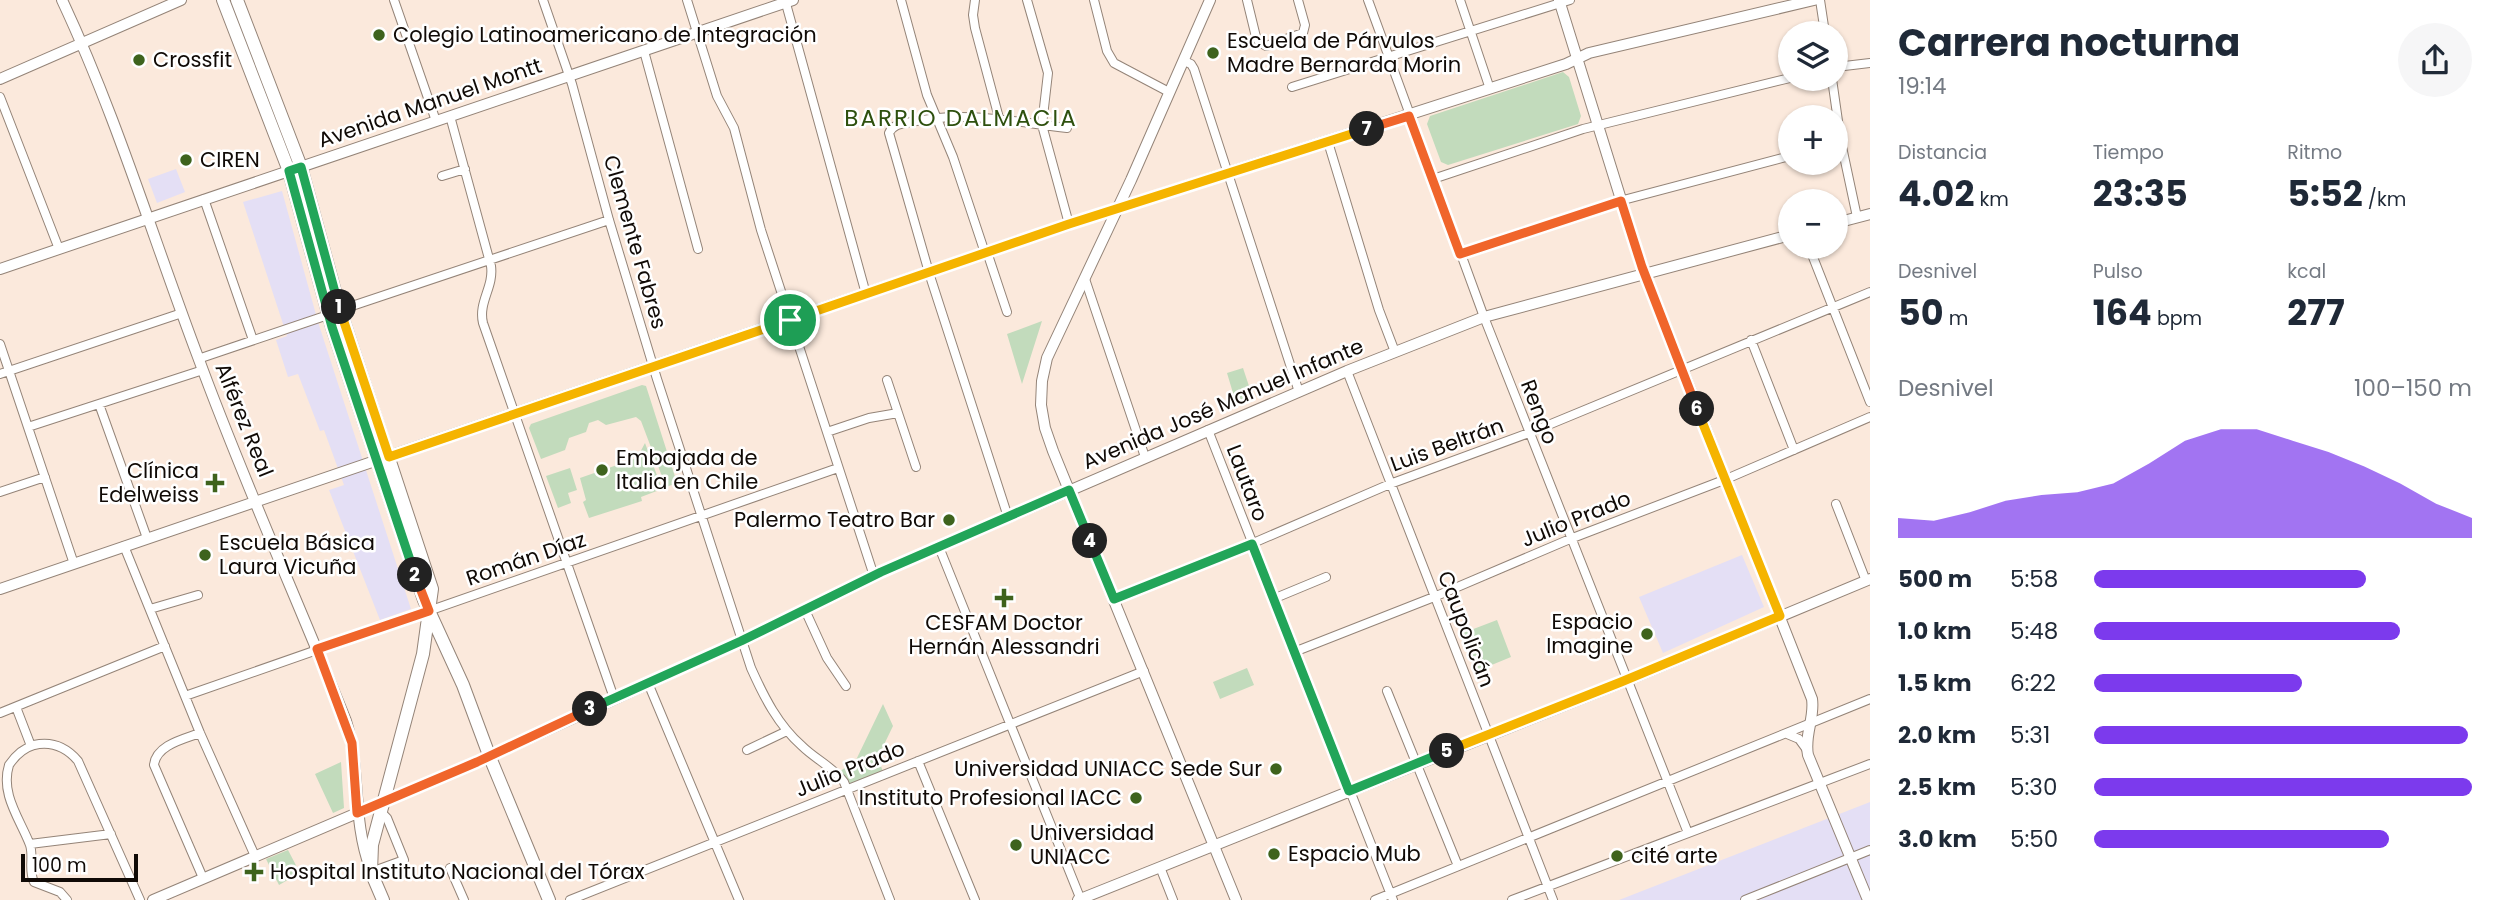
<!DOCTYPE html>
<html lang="es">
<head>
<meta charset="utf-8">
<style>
  :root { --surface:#fff; --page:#f6f6f7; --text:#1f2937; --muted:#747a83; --accent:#7c3aed }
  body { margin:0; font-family:Poppins,sans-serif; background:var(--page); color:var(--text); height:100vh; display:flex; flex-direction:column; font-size:26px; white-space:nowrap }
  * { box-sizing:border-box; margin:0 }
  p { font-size:23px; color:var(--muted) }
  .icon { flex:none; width:38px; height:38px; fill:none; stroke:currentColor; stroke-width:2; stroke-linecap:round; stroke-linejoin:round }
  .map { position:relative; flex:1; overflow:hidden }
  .details { display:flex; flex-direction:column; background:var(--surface); width:630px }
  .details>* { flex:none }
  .buttons { position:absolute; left:1778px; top:21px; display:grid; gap:14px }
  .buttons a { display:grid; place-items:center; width:70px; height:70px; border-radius:50%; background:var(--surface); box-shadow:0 2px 5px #0004; font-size:35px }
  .scale { position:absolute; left:21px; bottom:18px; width:117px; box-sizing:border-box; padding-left:7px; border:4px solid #100a06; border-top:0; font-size:19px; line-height:24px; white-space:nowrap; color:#100a06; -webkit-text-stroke:5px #fff; paint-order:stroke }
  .pin { position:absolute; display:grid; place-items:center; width:60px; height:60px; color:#fff; margin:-30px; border:4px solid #fff; border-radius:50%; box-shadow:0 2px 7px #0007 }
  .km { position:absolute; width:35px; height:35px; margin:-18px; border-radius:50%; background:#222; color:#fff; font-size:19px; line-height:35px; text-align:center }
  .round { display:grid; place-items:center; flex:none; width:74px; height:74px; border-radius:37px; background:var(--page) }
  .head { display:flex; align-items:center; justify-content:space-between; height:119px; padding:0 28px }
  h1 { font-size:38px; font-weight:700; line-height:52px }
  .stats { display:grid; grid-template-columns:repeat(3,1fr); gap:10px; height:119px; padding:7px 28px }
  .stats div { display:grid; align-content:center }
  .stats b { font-size:35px; font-weight:700 }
  .stats small { font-size:19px; font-weight:400 }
  .stats p { font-size:19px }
  .chart { height:196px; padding:14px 28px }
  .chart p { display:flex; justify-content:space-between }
  .chart svg { width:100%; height:126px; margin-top:7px; fill:var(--accent); opacity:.7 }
  ul { padding:0 28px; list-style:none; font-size:23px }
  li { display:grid; grid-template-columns:112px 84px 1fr; align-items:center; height:52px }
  li i { height:18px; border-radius:9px; background:var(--accent) }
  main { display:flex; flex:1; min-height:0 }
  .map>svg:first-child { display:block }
  .commercial { fill:#e4dff5 }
  .green { fill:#c2dbbc }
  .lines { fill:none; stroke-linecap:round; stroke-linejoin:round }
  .street-casing { stroke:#948478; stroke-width:10 }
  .secondary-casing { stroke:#948478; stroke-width:12 }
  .primary-casing { stroke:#948478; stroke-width:14 }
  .street { stroke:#fff; stroke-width:8 }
  .secondary { stroke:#fff; stroke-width:10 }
  .primary { stroke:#fff; stroke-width:12 }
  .split-1-casing { stroke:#fff; stroke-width:14 }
  .split-2-casing { stroke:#fff; stroke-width:14 }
  .split-3-casing { stroke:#fff; stroke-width:14 }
  .split-4-casing { stroke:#fff; stroke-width:14 }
  .split-5-casing { stroke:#fff; stroke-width:14 }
  .split-6-casing { stroke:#fff; stroke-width:14 }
  .split-7-casing { stroke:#fff; stroke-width:14 }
  .split-8-casing { stroke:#fff; stroke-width:14 }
  .split-1 { stroke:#f5b400; stroke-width:9 }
  .split-2 { stroke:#22a559; stroke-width:9 }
  .split-3 { stroke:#f0652b; stroke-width:9 }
  .split-4 { stroke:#22a559; stroke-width:9 }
  .split-5 { stroke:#22a559; stroke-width:9 }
  .split-6 { stroke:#f5b400; stroke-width:9 }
  .split-7 { stroke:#f0652b; stroke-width:9 }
  .split-8 { stroke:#f5b400; stroke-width:9 }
  .poi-dot { fill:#3e631d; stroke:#fff; stroke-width:2.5 }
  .labels { text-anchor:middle; stroke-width:5; stroke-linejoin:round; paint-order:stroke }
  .poi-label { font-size:21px; fill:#100a06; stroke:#fff; text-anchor:start }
  .street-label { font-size:21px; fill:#100a06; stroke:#fff }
  .neighbourhood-label { font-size:23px; letter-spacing:2px; fill:#2e500e; stroke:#fff }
</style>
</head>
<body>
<main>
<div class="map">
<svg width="1870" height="900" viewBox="0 0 1870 900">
  <rect width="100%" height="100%" fill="#fbe9dc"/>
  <path class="commercial" d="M176,169L185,192L157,203L148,179Z
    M282,191L318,322L411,609L380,620L329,490L344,485L324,430L320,431L298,374L288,377L276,340L287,336L243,202Z
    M1742,555L1764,607L1663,653L1639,597Z
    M1870,802V900H1619Z"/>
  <path class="green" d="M1563,72L1569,77L1581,116L1578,124L1448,165L1441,162L1427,124L1430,116Z
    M1042,321L1022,384L1007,334Z
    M1243,368L1253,398L1236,403L1227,373Z
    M642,385L646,386L677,483L666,487L641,421L636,417L606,425L598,420L589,423L586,432L569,438L565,450L541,459L529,428L531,424Z
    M645,443L662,489L641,497L642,501L589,518L583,502L586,500L580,478L637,458Z
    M570,468L577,490L568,493L571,503L558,508L546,476Z
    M1497,620L1511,657L1477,671L1463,633Z
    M1247,668L1254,685L1220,699L1213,682Z
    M883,704L893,726L878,757L883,772L848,785L839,772L856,760Z
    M341,762L344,808L333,813L315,774Z
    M288,850L300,873L279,885L266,859Z"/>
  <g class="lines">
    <g class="street-casing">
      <path id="street" d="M394,0L436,121
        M543,0L572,84L609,220L657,379L751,668C764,697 778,725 802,746C815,759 833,767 844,782L890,900
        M687,0L717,96L734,128L761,230L874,576
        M785,0L866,294
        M901,0L927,95L953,157L985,253
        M975,0L973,15L975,28L999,118
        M1027,0L1048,73L1042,125L1069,224
        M1094,0L1107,51L1114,63L1169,92
        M1247,0L1256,37L1259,42L1266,46L1303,33L1305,25L1298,0
        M1368,0L1484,317L1688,833
        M1460,0L1490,89
        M1820,0L1825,33
        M644,51L698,249
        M1184,61L1191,64L1194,69L1299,392
        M1836,67L1870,63
        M1832,79L1841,142L1857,217
        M1292,87L1570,0
        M0,97L59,249
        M450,116L491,266C494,287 478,302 483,323L614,698
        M1328,142L1379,310L1395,352
        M442,176L465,169
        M1433,179L1583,129L1790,78
        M204,199L253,340
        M1809,247L1870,402
        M987,252L1007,312
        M1459,253L1612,203L1790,156
        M1085,279L1145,457
        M340,310L609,220
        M1751,340L1794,450
        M0,344L74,564
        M198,359L328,315
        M1347,371L1553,900
        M0,374L182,313
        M887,380L916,467
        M99,404L147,538
        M28,427L203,370
        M1208,430L1393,900
        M827,432L869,418L898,413
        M0,492L45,477
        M1836,504L1866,581
        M1008,517L930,276L889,133C893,124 902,124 911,122C966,110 1013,122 1067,128
        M124,546L200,733L255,856
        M939,547L1081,900
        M1114,599L1244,547L1390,484L1529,433L1870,292
        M1273,599L1326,577
        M150,609L198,595
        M805,610L827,658L846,686
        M1294,652L1434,597L1570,539L1724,480L1870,417
        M648,683L739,900
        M1387,691L1458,866
        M185,696L838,468
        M16,707L31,746
        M0,713L165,646
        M200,733C184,739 156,745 154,765L203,878
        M1787,734L1799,739L1807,750
        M747,750L787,731
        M918,761L975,900
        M30,844L111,834
        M1160,867L1173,900
        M450,868L464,900
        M371,872L404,860L387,818L381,812
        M67,900L60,892L34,882C28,870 34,857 30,845C20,819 0,794 9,765C15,756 24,748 34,745C52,741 67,748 78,761L140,900
        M570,900L1144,671
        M1375,900L1870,699
        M1512,900L1870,764
        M1745,900L1870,850"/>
    </g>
    <g class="secondary-casing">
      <path id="secondary" d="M62,0C116,115 153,238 198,357C243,480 297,599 346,721C361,770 352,819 370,868
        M1210,0L1131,180L1047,358L1042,381L1041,405L1045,428L1053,451L1236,900
        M1559,0L1642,267L1812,699C1815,718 1804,735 1808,755L1868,900
        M0,79L181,0
        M1836,223L1870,214
        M0,269L793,0
        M0,589L1069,224L1566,64L1589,53L1814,0
        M153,900L477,762L741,641L881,572L1347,371L1484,317L1790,235
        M1078,900L1628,680L1870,579"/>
    </g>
    <g class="primary-casing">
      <path id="primary" d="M223,0L289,171L332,327L424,600L463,685L489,755L549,900
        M237,0L301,167L340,310L432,589L423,654L372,845L371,872L383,900"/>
    </g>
    <use href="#street" class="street"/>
    <use href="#secondary" class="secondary"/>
    <use href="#primary" class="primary"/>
  </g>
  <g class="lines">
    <g class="split-1-casing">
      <path id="split-1" d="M339,307L389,457L790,320"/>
    </g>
    <g class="split-2-casing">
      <path id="split-2" d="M339,307L301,167L289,171L332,327L415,575"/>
    </g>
    <g class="split-3-casing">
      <path id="split-3" d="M415,575L429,611L317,649L352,743L357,813L477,762L590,709"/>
    </g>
    <g class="split-4-casing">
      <path id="split-4" d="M590,709L741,641L881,572L1069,490L1090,541"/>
    </g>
    <g class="split-5-casing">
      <path id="split-5" d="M1090,541L1114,599L1252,544L1349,791L1447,751"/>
    </g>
    <g class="split-6-casing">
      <path id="split-6" d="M1447,751L1621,682L1780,616L1697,409"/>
    </g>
    <g class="split-7-casing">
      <path id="split-7" d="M1367,129L1409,116L1460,254L1621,201L1642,267L1697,409"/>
    </g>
    <g class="split-8-casing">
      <path id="split-8" d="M790,320L1069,224L1367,129"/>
    </g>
    <use href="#split-1" class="split-1"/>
    <use href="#split-2" class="split-2"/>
    <use href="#split-3" class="split-3"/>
    <use href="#split-4" class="split-4"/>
    <use href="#split-5" class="split-5"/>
    <use href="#split-6" class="split-6"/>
    <use href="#split-7" class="split-7"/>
    <use href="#split-8" class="split-8"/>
  </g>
  <g class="poi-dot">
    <circle cx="379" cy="35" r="7"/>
    <circle cx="1213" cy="53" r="7"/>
    <circle cx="139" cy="60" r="7"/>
    <circle cx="186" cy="160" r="7"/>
    <circle cx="602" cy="470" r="7"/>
    <path d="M211.5 472.5h7v7h7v7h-7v7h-7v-7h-7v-7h7z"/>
    <circle cx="949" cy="520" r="7"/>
    <circle cx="205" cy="555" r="7"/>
    <path d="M1000.5 587.5h7v7h7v7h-7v7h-7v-7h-7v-7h7z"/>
    <circle cx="1647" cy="634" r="7"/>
    <circle cx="1276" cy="769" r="7"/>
    <circle cx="1136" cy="798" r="7"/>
    <circle cx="1016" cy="845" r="7"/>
    <circle cx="1274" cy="854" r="7"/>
    <circle cx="1617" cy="856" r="7"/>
    <path d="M250.5 861.5h7v7h7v7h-7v7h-7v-7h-7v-7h7z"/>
  </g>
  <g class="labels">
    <g class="poi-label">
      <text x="393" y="42">Colegio Latinoamericano de Integración</text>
      <text x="1227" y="48">Escuela de Párvulos<tspan x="1227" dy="24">Madre Bernarda Morin</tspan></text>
      <text x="153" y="67">Crossfit</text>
      <text x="200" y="167">CIREN</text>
      <text x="616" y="465">Embajada de<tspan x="616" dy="24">Italia en Chile</tspan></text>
      <text x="199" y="478" text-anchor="end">Clínica<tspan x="199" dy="24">Edelweiss</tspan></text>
      <text x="935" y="527" text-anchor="end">Palermo Teatro Bar</text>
      <text x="219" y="550">Escuela Básica<tspan x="219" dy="24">Laura Vicuña</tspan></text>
      <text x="1633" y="629" text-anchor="end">Espacio<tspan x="1633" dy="24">Imagine</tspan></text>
      <text x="1004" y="630" text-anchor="middle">CESFAM Doctor<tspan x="1004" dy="24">Hernán Alessandri</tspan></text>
      <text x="1262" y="776" text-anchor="end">Universidad UNIACC Sede Sur</text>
      <text x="1122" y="805" text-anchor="end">Instituto Profesional IACC</text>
      <text x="1030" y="840">Universidad<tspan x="1030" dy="24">UNIACC</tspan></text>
      <text x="1288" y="861">Espacio Mub</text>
      <text x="1631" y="863">cité arte</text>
      <text x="270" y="879">Hospital Instituto Nacional del Tórax</text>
    </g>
    <g class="street-label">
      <text transform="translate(430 103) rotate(-19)" y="7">Avenida Manuel Montt</text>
      <text transform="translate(635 242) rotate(74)" y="7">Clemente Fabres</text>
      <text transform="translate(1223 404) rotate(-23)" y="7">Avenida José Manuel Infante</text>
      <text transform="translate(1539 412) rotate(69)" y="7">Rengo</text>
      <text transform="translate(244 420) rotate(68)" y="7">Alférez Real</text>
      <text transform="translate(1447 445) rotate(-20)" y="7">Luis Beltrán</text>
      <text transform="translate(1247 483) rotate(69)" y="7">Lautaro</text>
      <text transform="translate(1576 519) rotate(-22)" y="7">Julio Prado</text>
      <text transform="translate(526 559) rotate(-19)" y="7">Román Díaz</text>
      <text transform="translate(1466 629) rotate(69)" y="7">Caupolicán</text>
      <text transform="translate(850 769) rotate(-22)" y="7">Julio Prado</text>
    </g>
    <g class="neighbourhood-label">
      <text x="961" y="126">BARRIO DALMACIA</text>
    </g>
  </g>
</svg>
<div class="buttons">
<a><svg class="icon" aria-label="layers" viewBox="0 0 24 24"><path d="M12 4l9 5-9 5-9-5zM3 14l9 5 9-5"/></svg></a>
<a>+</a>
<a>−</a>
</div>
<div class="scale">100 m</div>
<div class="pin" style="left:790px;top:320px;background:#1e9e55"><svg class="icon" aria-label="arrive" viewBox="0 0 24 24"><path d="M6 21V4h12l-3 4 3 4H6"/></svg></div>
<b class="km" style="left:339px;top:307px">1</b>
<b class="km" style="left:415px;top:575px">2</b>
<b class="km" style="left:590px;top:709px">3</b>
<b class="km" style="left:1090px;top:541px">4</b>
<b class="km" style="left:1447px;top:751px">5</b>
<b class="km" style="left:1697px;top:409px">6</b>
<b class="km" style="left:1367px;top:129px">7</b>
</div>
<section class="details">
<div class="head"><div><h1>Carrera nocturna</h1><p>19:14</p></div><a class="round"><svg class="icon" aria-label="share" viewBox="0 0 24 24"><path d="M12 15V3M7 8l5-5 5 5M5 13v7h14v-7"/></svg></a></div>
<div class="stats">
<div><p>Distancia</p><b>4.02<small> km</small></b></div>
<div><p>Tiempo</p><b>23:35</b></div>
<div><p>Ritmo</p><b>5:52<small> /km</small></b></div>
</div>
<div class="stats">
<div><p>Desnivel</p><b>50<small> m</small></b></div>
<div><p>Pulso</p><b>164<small> bpm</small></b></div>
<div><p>kcal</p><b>277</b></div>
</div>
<div class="chart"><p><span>Desnivel</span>100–150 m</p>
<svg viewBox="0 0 160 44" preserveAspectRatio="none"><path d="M0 44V37L10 38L20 35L30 31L40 29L50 28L60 25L70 18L80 10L90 6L100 6L110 10L120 14L130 19L140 25L150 32L160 37V44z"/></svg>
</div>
<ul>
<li><b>500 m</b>5:58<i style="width:72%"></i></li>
<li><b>1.0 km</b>5:48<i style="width:81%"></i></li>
<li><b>1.5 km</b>6:22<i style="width:55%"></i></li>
<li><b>2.0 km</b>5:31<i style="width:99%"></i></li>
<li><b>2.5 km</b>5:30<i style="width:100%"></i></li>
<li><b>3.0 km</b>5:50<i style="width:78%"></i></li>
</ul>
</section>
</main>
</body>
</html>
